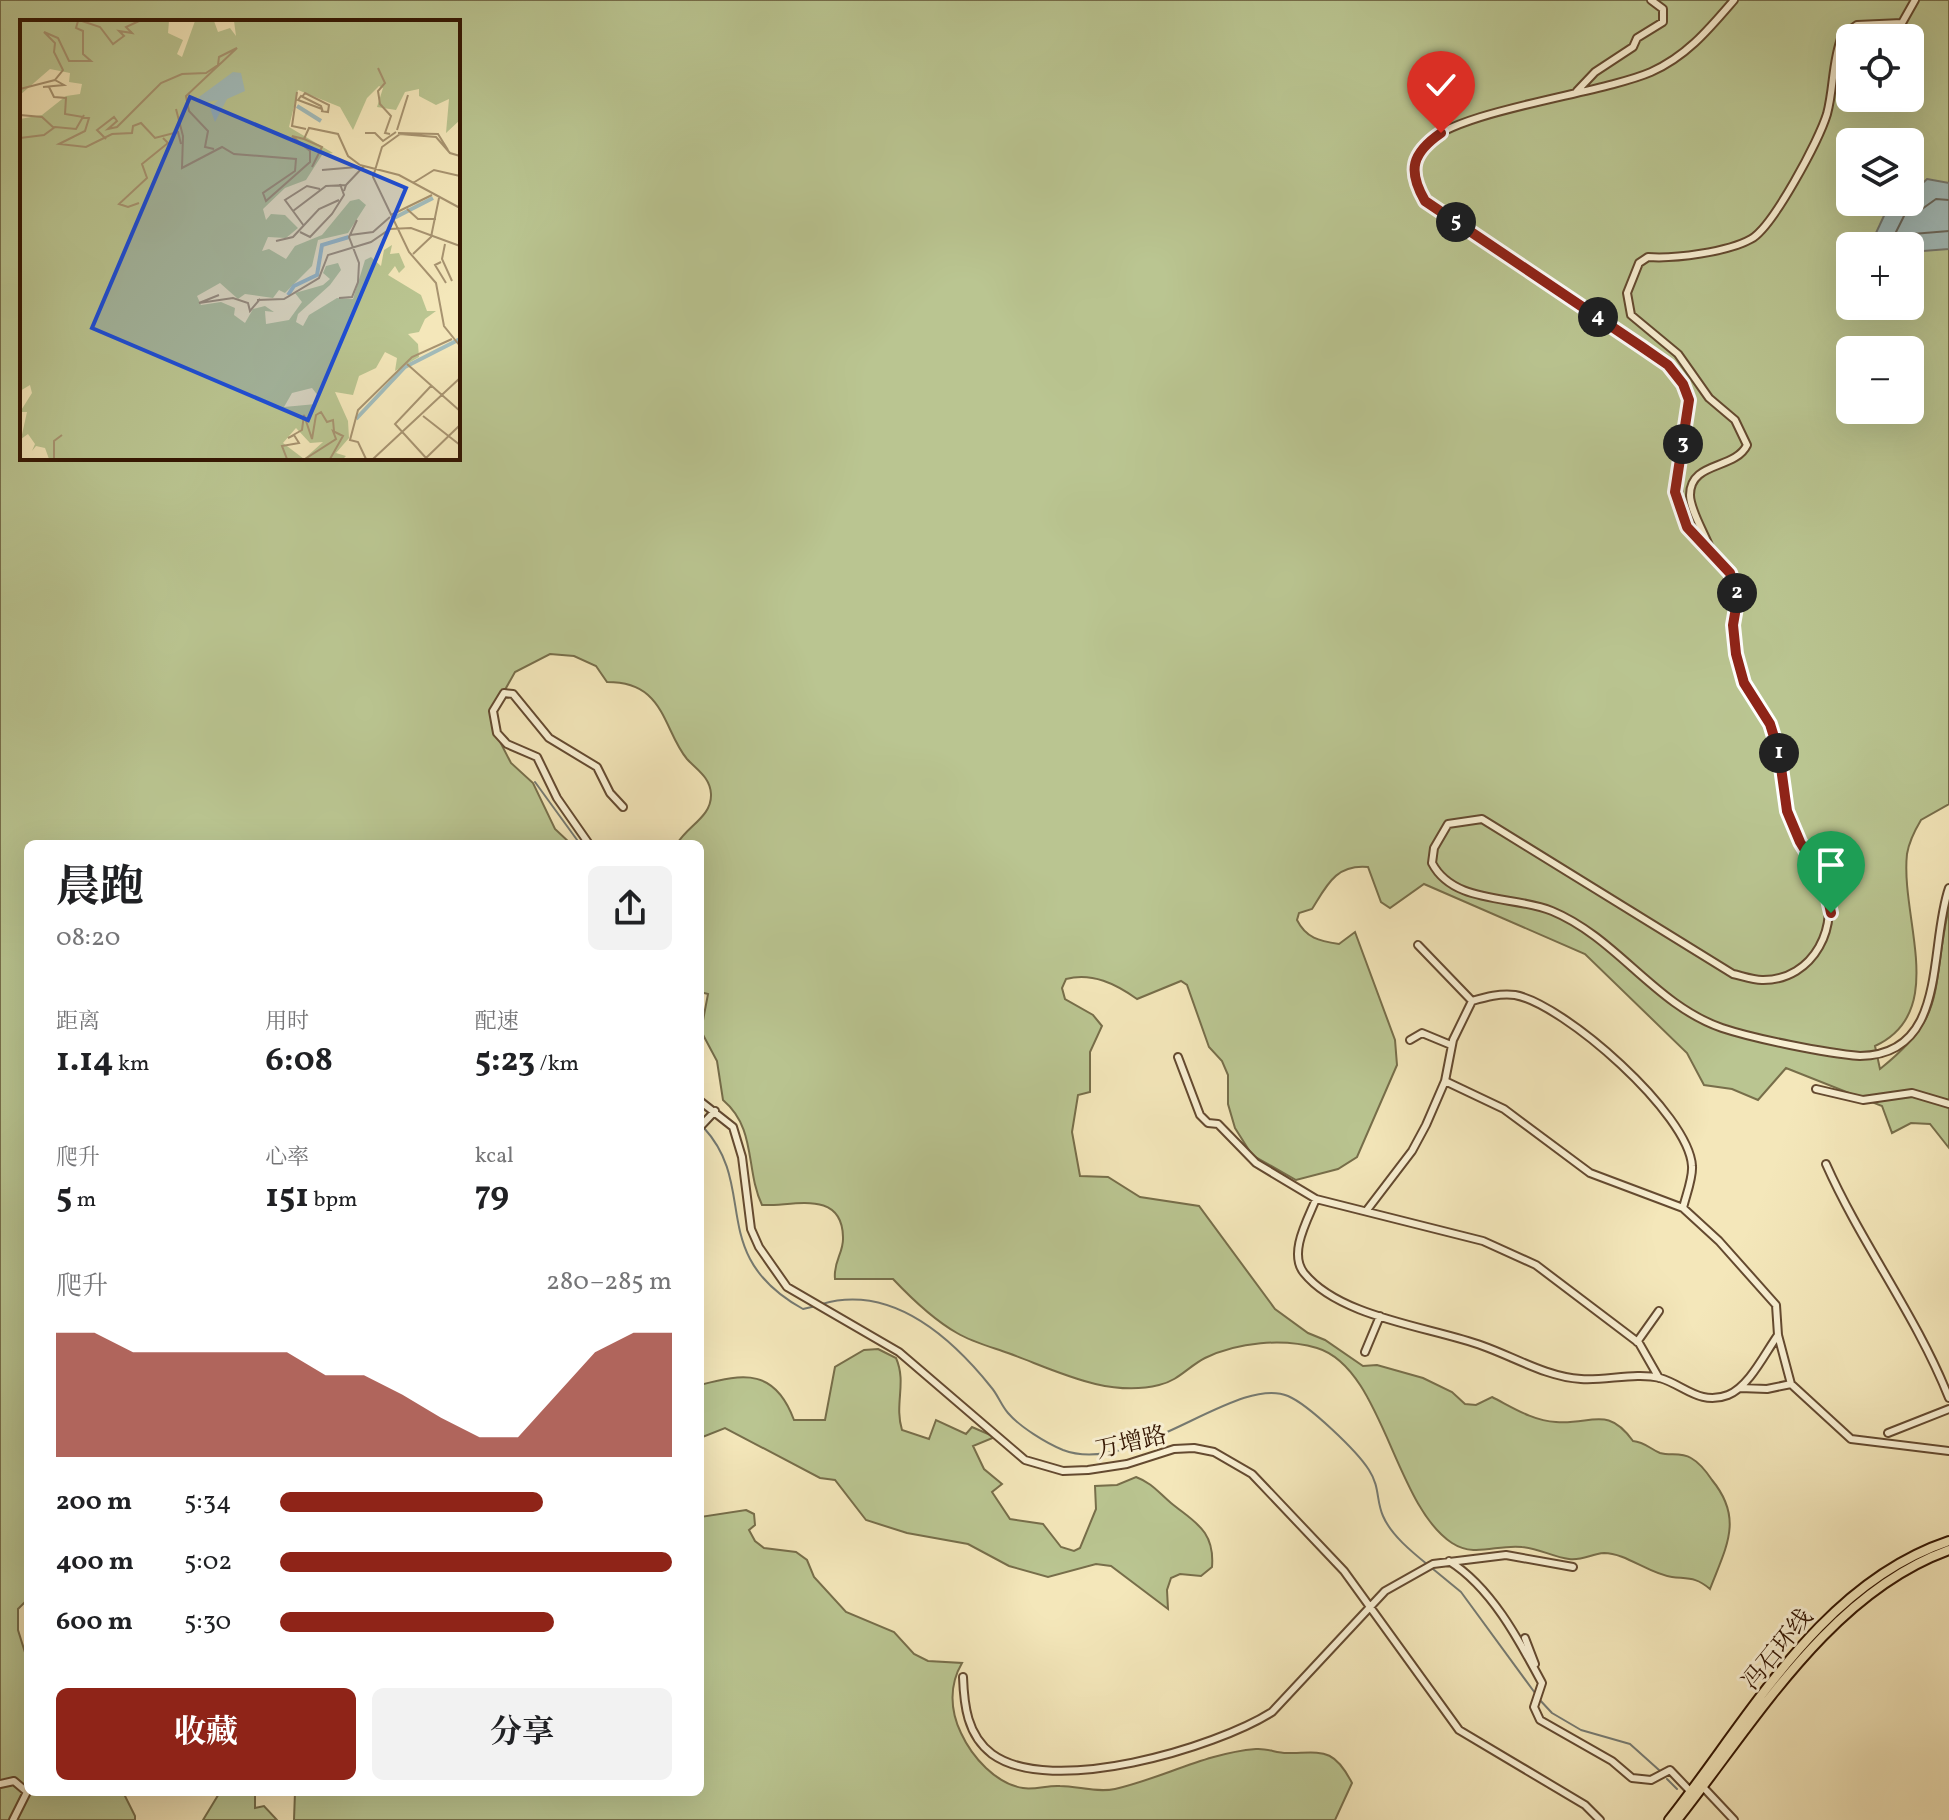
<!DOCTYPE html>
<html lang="zh">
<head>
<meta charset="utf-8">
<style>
  :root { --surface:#fff; --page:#f2f2f2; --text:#202124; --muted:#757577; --accent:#8f2418 }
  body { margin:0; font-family:Vollkorn,"Noto Serif SC",serif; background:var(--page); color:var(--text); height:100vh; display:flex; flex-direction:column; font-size:30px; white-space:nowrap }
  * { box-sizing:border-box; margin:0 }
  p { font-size:26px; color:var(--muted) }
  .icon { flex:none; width:44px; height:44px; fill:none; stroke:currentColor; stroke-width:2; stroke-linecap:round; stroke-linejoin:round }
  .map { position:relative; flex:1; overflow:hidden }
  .side { position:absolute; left:24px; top:840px; width:680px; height:956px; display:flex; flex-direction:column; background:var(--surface); border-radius:12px; box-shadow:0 8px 32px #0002 }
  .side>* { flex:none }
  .fabs { position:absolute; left:1836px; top:24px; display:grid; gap:16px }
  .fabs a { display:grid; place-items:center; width:88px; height:88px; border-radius:12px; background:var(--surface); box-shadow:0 8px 32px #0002; font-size:40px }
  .pin { position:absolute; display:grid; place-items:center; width:68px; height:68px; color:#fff; margin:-82px -34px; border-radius:50% 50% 50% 0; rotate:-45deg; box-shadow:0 0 8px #0007 }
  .pin .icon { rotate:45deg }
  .km { position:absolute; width:40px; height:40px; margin:-20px; border-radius:50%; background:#222; color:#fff; font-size:22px; line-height:40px; text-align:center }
  .round { display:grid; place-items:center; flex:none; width:84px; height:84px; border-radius:12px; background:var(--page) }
  .headline { display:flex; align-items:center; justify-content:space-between; height:136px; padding:0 32px }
  h1 { font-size:44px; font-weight:700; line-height:60px }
  .stats { display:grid; grid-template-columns:repeat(3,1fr); gap:12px; height:136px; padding:8px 32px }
  .stats div { display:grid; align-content:center }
  .stats b { font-size:34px; font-weight:700 }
  .stats small { font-size:22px; font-weight:400 }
  .stats p { font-size:22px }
  .chart { height:224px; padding:16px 32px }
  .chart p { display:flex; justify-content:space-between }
  .chart svg { width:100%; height:144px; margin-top:8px; fill:var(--accent); opacity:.7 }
  .button { display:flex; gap:16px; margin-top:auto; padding:16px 32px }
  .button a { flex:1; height:92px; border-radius:12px; background:var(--accent); color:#fff; font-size:32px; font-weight:700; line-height:92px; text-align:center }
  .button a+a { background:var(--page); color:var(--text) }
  ul { padding:0 32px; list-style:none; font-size:26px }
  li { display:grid; grid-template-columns:128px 96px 1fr; align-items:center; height:60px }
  li i { height:20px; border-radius:10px; background:var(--accent) }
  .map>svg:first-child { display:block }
  .green { fill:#bac591; stroke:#776e4a; stroke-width:2; fill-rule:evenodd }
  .water { fill:#a2bcbb; stroke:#767a71; stroke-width:2 }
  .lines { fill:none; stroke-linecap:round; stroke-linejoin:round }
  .shore { stroke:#6b695e; stroke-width:2 }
  .stream { stroke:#767a71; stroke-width:2 }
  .minor-casing { stroke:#644a30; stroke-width:10 }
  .major-casing { stroke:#341602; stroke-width:12 }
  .minor { stroke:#f8efd2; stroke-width:6 }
  .major { stroke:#f4e7ba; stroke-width:8 }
  .route-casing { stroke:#fff; stroke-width:16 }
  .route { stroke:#8f2418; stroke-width:10 }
  .labels { text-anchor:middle; stroke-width:6; stroke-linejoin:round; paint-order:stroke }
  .street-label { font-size:24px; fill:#341602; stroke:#f8efd2 }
  .inset-river { fill:none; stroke:#a2bcbb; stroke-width:4 }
  .inset-road { fill:none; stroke:#a79370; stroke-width:2 }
  .view { fill:#1d4ed8; fill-opacity:0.15; stroke:#1d4ed8; stroke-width:4 }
  .inset-edge { fill:none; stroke:#341602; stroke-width:4 }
</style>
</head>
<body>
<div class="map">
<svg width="1949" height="1820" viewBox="0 0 1949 1820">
  <rect width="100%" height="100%" fill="#f4e7ba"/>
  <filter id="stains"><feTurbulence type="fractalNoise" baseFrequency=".0025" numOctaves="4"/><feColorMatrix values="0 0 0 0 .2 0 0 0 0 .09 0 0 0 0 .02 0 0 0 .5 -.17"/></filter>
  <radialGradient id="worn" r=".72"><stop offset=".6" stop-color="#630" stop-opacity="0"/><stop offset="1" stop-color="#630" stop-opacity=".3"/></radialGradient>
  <path class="green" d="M0,0H1949V804L1921,820C1915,830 1909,842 1907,854C1900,918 1949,1012 1875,1046L1880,1069C1949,1014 1930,992 1949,907V1148L1930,1124L1911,1123L1892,1133L1882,1106L1786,1068L1758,1100L1732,1089L1704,1085L1687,1053L1585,954L1424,884L1390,908L1381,902L1368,867C1336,864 1327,885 1312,909L1299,913L1297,920C1306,938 1319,941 1339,944L1355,932L1395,1040L1397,1065L1357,1157L1338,1169L1296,1180L1252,1155L1235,1128L1228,1104V1075L1222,1061L1209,1047L1187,985L1181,981L1137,999C1116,984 1092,972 1066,979L1062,988L1065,999L1093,1015L1102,1026L1090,1052V1092L1078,1095L1072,1132L1080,1176L1108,1177L1140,1197L1199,1206L1275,1309L1308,1333L1325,1340L1363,1366L1377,1365L1423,1378L1452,1392L1465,1404L1476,1405L1492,1397C1512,1407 1533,1421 1556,1422C1592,1425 1607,1405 1633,1441C1645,1442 1650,1449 1660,1453C1670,1456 1681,1452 1691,1458C1700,1463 1706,1471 1712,1480C1744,1519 1726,1547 1710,1589C1696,1577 1689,1579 1672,1577C1649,1574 1626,1553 1604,1553C1591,1554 1582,1561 1569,1559C1553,1557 1538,1548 1522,1547C1497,1544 1475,1558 1452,1543C1394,1505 1383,1368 1317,1348C1283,1338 1238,1342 1205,1358C1189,1366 1178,1381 1159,1385C1107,1398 1055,1370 1008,1353C991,1347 972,1342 957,1333C934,1320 911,1298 893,1279H835C833,1261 844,1253 843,1237C842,1188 790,1207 762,1205C745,1169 757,1129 723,1100L717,1061L701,1031L708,994L700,992V844H677C687,826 712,817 711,794C710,777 697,770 687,759C671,740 667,712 648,695C637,685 622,682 607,682L596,666L574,656L550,654L515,672L492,713L495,732L511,763L533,783L555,829L571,844H28V1599L18,1609V1630L28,1662V1792H123L135,1816V1820H0ZM22,22H458V458H22ZM1850,38H1910V98H1850ZM1850,142H1910V202H1850ZM1850,246H1910V306H1850ZM1850,350H1910V410H1850Z
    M878,1349L896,1358C907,1383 894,1404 902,1430L929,1439L936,1420L966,1434L972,1427L995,1437L973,1446L984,1469L1002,1484L992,1492L1010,1519L1043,1524L1061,1547L1074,1551L1080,1548L1096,1509L1095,1486L1117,1485L1136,1477C1152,1483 1158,1492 1171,1503C1194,1522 1215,1530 1212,1567L1201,1576L1180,1574L1171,1578L1167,1590L1168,1609L1111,1566L1096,1564L1048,1577L1009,1566L968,1544L907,1533L866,1520L835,1480L820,1478L725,1428L700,1438V1385C745,1373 775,1369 794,1420H825L835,1367L864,1350Z
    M746,1510L754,1514L755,1525L749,1530L755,1541L764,1548L796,1552L807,1560L814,1577L846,1612L894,1632L914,1654L928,1661L962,1663C949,1685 950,1710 961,1733C972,1757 996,1784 1023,1788C1035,1790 1048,1785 1060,1786C1078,1786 1096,1793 1115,1789C1163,1778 1206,1753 1256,1749C1267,1748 1276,1753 1287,1753C1321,1753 1333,1746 1352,1783L1335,1820H294L295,1792H700V1517Z
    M220,1792H255V1808L264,1806L277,1820H203Z"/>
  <path class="water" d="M1927,179L1949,183V249L1910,252V246H1864L1876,233L1889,205L1910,202V195Z"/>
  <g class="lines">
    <path class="shore" d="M1949,200L1936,199L1922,209L1906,212L1896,232L1900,235L1949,231"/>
    <path class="stream" d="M535,782L580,844
      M704,1128C759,1188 706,1255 803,1309L816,1306
      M822,1304C891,1284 950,1336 991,1387C998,1395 1001,1405 1008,1413C1020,1427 1046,1443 1063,1450C1134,1477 1236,1374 1288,1396C1309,1405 1357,1451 1369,1470C1380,1487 1376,1500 1383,1516C1391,1535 1412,1552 1428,1565
      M1433,1569L1461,1592L1535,1693
      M1538,1698L1552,1713L1581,1730L1630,1744L1659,1770
      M1667,1779L1677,1789"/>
    <g class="minor-casing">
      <path id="minor" d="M1734,0C1709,29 1687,56 1651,72C1600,94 1456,110 1424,145C1408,162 1415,184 1425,201L1642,347C1657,357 1673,367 1682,383C1704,418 1662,477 1686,524C1695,543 1720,555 1730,574C1741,593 1733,607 1733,627C1733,645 1737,663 1744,680C1750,697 1765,710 1771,727C1781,754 1780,783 1787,810C1794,837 1813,856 1823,880C1842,924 1814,981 1762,980C1753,980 1742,976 1733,974L1482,819L1448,824L1434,848L1432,863C1454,905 1514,895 1552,911C1617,938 1655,1005 1722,1028C1755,1039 1825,1053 1860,1056C1949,1055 1928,948 1949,888
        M1577,91L1595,72L1633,47L1637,38L1663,22V9L1651,0
        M1710,548C1705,534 1690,510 1690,495C1690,461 1735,470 1747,445L1735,420L1709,398L1678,354L1631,315L1627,293L1639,263L1648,257C1674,259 1728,252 1751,239C1773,227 1819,140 1827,114C1834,88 1832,61 1842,36L1857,25L1902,23L1915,0
        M589,844L557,798L537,757L507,744L497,733L493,711L504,693L513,694L549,738L597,767L610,793L623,807
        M1418,945L1472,1001
        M1410,1040L1422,1033L1451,1045
        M1178,1057L1200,1115L1208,1123L1218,1124L1256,1163L1316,1199L1483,1241L1536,1265L1639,1343L1659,1378
        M1445,1081L1504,1109L1590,1173L1683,1208L1719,1241L1776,1305L1778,1335L1791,1384L1767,1389L1740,1388
        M1816,1089L1863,1100L1912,1093L1949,1104
        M700,1101L733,1127L742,1157L751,1229L759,1247L787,1287L899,1352L1025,1460L1063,1471L1088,1470L1127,1464L1174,1449L1194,1448L1214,1452L1252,1474L1344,1571L1459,1730L1585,1805L1600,1820
        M700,1127L715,1111
        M1826,1164C1862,1245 1916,1315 1949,1398
        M1316,1199C1308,1219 1288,1253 1304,1273C1340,1318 1432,1327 1483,1346C1514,1357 1547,1377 1581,1379C1605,1381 1636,1372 1660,1378C1684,1385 1700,1406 1728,1395C1749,1387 1765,1353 1778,1335
        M1367,1210L1412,1151L1426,1125L1445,1081L1453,1040L1472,1001C1486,997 1500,993 1515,995C1564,1004 1689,1114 1692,1166C1693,1178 1686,1195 1683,1208
        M1637,1342L1659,1311
        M1365,1352L1380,1316
        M1791,1384L1851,1439L1949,1451
        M1888,1433L1949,1409
        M1449,1561C1491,1587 1519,1640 1542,1683L1534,1707L1540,1720L1612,1761L1632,1778L1651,1780L1670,1770L1691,1792
        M1525,1638L1535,1664
        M963,1677C964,1705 967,1735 992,1754C1051,1797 1215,1748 1272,1712L1385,1591L1433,1564L1506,1555L1573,1567
        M0,1784L14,1781L27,1792L13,1820
        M1703,1787L1734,1820"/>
    </g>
    <g class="major-casing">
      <path id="major" d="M1669,1820C1749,1719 1820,1584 1949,1541
        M1677,1820C1754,1723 1829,1593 1949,1550"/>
    </g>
    <use href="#minor" class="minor"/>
    <use href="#major" class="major"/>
  </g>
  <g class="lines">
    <g class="route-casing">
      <path id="route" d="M1441,133C1412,153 1407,170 1425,201L1642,347L1668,365L1683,384L1689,400L1675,492L1687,527L1730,573L1738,596L1733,625L1736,654L1744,683L1770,724L1779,753L1787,811L1800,842L1824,881L1831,913"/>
    </g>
    <use href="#route" class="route"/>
  </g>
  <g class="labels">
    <g class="street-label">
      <text transform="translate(1131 1442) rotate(-13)" y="8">万增路</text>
      <text transform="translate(1777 1649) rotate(-51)" y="8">冯石环线</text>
    </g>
  </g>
  <g transform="translate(20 20)">
    <rect width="440" height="440" fill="#f4e7ba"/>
    <path d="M0,1H149L148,13L163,20L157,34L162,37L175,1H194L198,12L210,8L216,16L214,1H440V100L426,113L429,79L416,85L399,76V69L385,72L376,90L357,87L363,68L359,66L347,78L333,110L320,87L278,70L269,107L313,133L302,135L286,160L265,168L243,189L246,200L251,194L265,195L278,208L266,218L248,217L242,231L249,229L266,239L275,226L302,215L330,181L339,179L346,185L328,213L298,220L292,246L265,273L259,270L253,278L225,274L218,279L200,263L177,276L181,285L201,282L215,288L214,295L225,303L233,289L245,286L254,292L245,291L246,304L269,300L282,282L275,273L303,265L310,259L303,253L306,246L318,243L321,250L310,265L278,294L276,302L283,306L289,295L317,278L333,279L345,240L351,237L361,246L364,230L372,225L370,234L379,233L385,247L379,253L375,246L368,255L401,275L407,291H416L405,299L399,312L388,314L398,324L399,337L375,351L377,338L365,332L356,348L339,356L333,375L315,372L328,401L329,418L316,433L326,436L323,439H29L25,428L16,426L12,431L15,424L8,414L1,419L7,392H0L12,373L10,365L0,371V99L22,95L46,76L60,74L62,64L49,62L50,53L30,49L0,75ZM292,368L299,377L296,384L264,387L272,373ZM276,408L290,423L303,422L284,439L263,423Z" fill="#bac591" fill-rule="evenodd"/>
    <path d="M213,52L221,53L225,71L207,79L195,102L190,88L198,80L179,84V77Z" fill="#a2bcbb"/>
    <path class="inset-river" d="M277,86L301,101M374,198L413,178M268,275L274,266L297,255L302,225L329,217M336,399L385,347L440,319"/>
    <path class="inset-road" d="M62,1L80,7L93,24L104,16L99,11L112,13L106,7L119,1M358,48L365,63L358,71L360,84L371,96L365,113L370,114M23,67L44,65L35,60L43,50L34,32L35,23L24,12L38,18L49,41H71L63,34V11L56,8L58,1M29,67L34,77L46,78L45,94L69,98L65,111L39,124L66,127L92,114L112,113L113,106L121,103L135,118L158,112L161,124M0,69L35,60M277,72L272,106L286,109M281,76L301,86L302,89L278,80ZM282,77L285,73L309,85L308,92L301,91M156,89L163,116L162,148L202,127L214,134L276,139L275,151L243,173L246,181L290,142V131L272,116L284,119L289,108L318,114L328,136L340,145M0,95L22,97L34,108M377,110L388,75M345,113H355L363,121L376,112M378,113L418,114L428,130M0,118L24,115L35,107L56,109L64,95M86,119L77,110L94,97L97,101L88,109L97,107L141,63L162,54L186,53L198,45L199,37L217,28L166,76L169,91L188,111L185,127L194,129M284,119L302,127L292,147M440,136L430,133L416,117L380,114L362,127L353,157L389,232L416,263L424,306L440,326M340,145L379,155L440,188M302,150L337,147M393,163L414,150L440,156M326,165L344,146M119,183L108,187L99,184L127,158L122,144L148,123L143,118M387,189L398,199H416M273,191L306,166L326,165L324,171M371,195L412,175M284,206L265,180L287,166L300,169M280,212L290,217L312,194L324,175L320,164M330,215L353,212L370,197M256,221L273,217L299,189L319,180M425,224L422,239L432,261M393,234L411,217L419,178M421,242L415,245L426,263M199,275L179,283L213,278L228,283L230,291L240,279M319,278L332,277L338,262L339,243L329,217L337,200M237,280L264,279L299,258L308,235L351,222L370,209L391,208L440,226M387,344L440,391M403,396L440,425M406,438L440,405M34,439V421L42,415M267,439L262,426L279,423L274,415L268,418L282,410L284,395L292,419L296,395L301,392L307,402L313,400L314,411M285,439L316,419L313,411L323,416L310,439M346,439L338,422L330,420L338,390L392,337L432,319M353,439L440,358M407,439L375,404L411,366"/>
    <path class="view" d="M170,77L386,168L288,400L72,308Z"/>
    <rect width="440" height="440" class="inset-edge"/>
  </g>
  <rect width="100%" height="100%" filter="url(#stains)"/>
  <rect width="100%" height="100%" fill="url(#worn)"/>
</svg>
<div class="fabs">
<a><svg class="icon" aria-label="locate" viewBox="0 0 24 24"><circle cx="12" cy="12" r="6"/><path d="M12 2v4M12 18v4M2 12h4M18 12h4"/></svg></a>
<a><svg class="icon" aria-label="layers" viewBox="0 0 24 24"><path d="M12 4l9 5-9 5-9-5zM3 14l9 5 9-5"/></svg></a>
<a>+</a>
<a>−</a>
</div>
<div class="pin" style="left:1831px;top:913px;background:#1e9e55"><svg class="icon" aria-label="arrive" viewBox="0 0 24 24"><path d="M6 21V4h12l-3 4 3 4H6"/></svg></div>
<div class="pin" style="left:1441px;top:133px;background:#d93025"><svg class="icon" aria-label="check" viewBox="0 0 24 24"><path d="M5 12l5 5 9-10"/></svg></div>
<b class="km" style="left:1779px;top:753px">1</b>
<b class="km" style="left:1737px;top:593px">2</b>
<b class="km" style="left:1683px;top:444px">3</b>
<b class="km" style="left:1598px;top:317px">4</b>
<b class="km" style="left:1456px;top:222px">5</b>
<section class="side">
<div class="headline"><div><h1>晨跑</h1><p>08:20</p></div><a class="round"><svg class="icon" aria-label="share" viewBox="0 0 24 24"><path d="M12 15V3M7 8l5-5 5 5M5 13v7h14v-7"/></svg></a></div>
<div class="stats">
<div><p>距离</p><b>1.14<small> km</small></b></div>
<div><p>用时</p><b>6:08</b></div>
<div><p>配速</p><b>5:23<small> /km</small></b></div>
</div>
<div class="stats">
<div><p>爬升</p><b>5<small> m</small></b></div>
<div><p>心率</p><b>151<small> bpm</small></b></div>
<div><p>kcal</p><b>79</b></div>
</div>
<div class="chart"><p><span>爬升</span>280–285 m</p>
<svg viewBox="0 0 160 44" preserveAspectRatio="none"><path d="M0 44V6L10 6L20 12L30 12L40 12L50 12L60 12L70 19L80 19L90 25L100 32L110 38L120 38L130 25L140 12L150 6L160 6V44z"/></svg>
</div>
<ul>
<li><b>200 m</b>5:34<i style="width:67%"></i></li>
<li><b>400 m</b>5:02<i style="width:100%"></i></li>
<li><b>600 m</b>5:30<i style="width:70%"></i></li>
</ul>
<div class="button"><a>收藏</a><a>分享</a></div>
</section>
</div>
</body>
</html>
